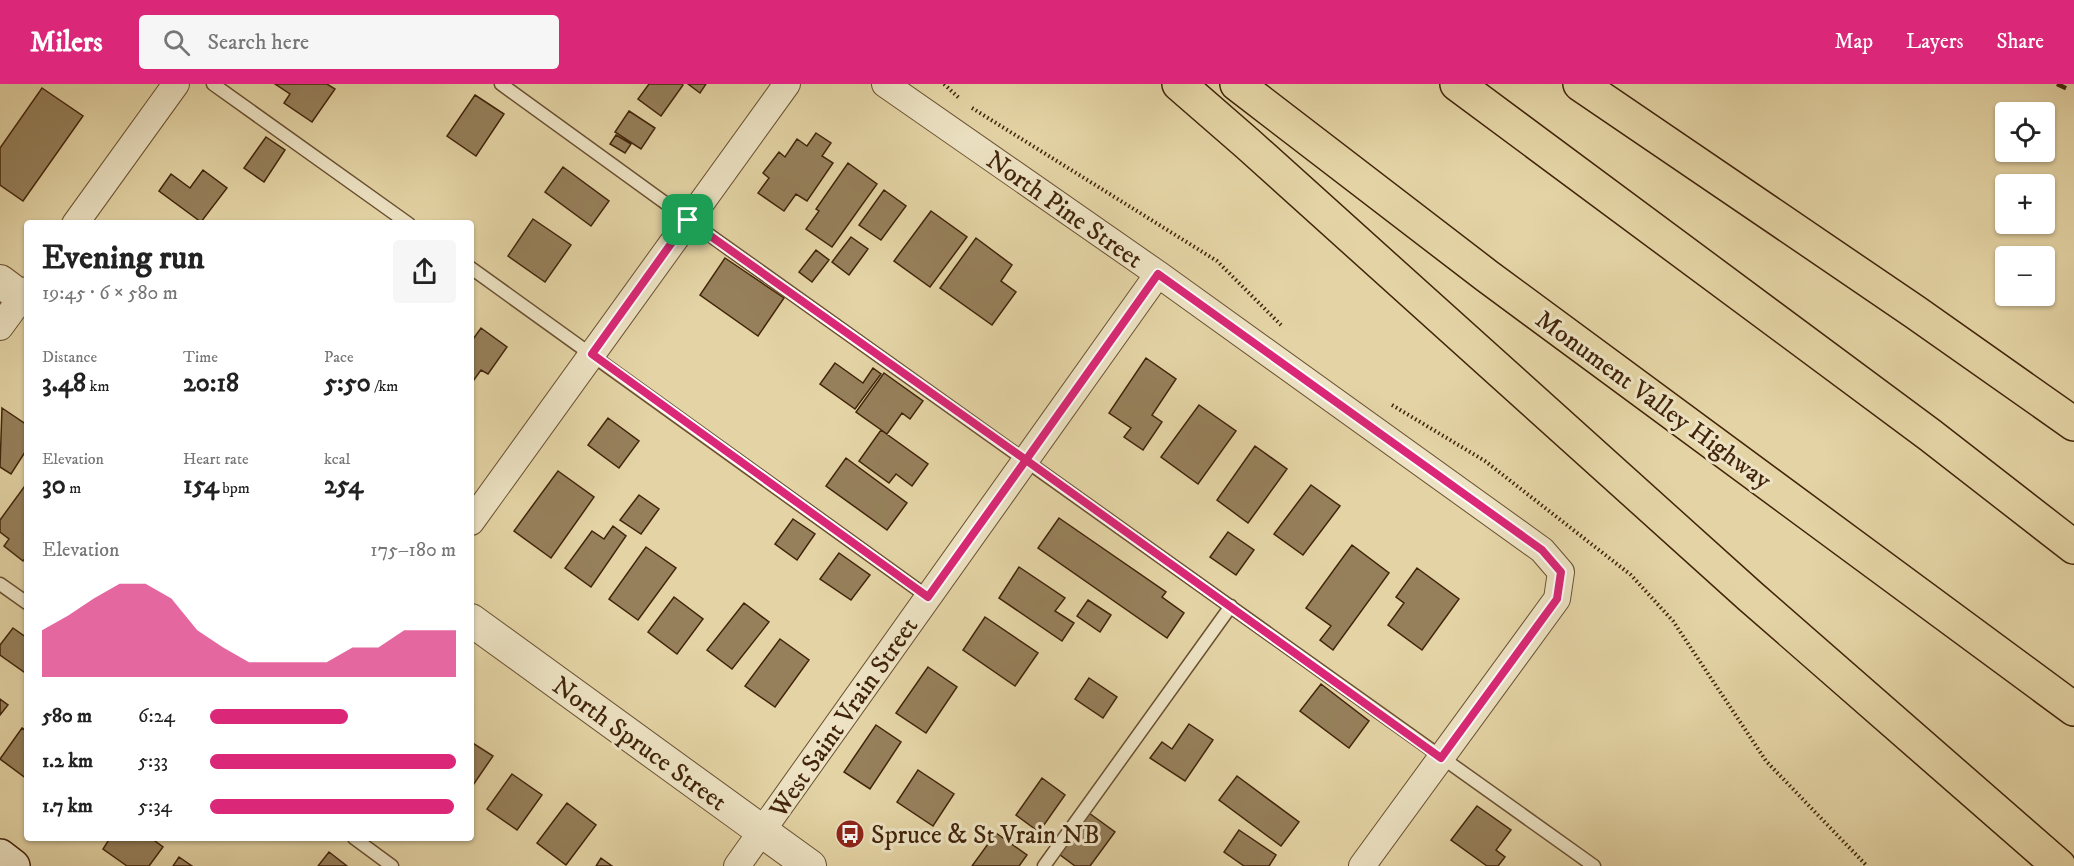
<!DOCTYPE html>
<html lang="en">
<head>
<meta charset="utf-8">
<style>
  :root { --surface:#fff; --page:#f6f6f6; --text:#222; --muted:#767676; --accent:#db2777 }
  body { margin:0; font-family:"IM FELL DW Pica",serif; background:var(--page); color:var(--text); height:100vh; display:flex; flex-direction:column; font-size:22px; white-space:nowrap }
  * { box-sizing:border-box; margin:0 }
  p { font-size:20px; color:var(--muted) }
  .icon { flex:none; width:33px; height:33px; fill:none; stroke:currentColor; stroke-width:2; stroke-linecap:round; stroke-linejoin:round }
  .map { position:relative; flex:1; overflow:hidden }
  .details { position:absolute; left:24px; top:136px; width:450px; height:621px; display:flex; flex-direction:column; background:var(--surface); border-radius:6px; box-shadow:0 2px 4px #0004 }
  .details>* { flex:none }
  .tools { position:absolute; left:1995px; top:18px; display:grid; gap:12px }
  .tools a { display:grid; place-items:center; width:60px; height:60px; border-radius:6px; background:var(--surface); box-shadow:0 2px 4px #0004; font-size:30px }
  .pin { position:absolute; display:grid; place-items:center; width:51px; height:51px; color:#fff; margin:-26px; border-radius:12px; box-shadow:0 3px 9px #0006 }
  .round { display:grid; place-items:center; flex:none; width:63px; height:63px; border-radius:6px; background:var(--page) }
  .summary { display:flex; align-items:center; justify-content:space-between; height:102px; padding:0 18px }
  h1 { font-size:33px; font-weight:700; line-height:45px }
  .metrics { display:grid; grid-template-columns:repeat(3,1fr); gap:9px; height:102px; padding:6px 18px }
  .metrics div { display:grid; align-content:center }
  .metrics b { font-size:26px; font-weight:700 }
  .metrics small { font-size:16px; font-weight:400 }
  .metrics p { font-size:16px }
  .chart { height:168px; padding:12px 18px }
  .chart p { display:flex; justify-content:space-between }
  .chart svg { width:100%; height:108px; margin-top:6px; fill:var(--accent); opacity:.7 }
  ul { padding:0 18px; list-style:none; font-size:20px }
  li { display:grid; grid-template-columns:96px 72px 1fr; align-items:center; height:45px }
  li i { height:15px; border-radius:8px; background:var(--accent) }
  header { display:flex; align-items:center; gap:36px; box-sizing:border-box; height:84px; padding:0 30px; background:var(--accent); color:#fff }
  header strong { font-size:28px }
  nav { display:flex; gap:33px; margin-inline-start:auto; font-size:21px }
  .search { width:420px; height:54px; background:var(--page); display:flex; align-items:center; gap:15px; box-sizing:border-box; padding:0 21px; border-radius:6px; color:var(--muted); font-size:22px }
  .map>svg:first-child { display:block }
  .building { fill:#96805b; stroke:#41240a; stroke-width:1.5 }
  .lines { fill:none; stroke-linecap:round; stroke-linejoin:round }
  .service-casing { stroke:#6a5031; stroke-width:15 }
  .minor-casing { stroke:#6a5031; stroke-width:28 }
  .tertiary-casing { stroke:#6a5031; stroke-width:34 }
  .secondary-casing { stroke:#41240a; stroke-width:36 }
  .motorway-casing { stroke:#41240a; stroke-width:36 }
  .path { stroke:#41240a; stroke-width:4; stroke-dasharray:1.5 3; stroke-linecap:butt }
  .service { stroke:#ede3c4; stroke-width:12 }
  .minor { stroke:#ede3c4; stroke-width:26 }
  .tertiary { stroke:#ede3c4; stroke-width:32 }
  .secondary { stroke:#ede3c4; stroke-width:33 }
  .motorway { stroke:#e4d4a5; stroke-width:33 }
  .rail { stroke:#41240a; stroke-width:4.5; stroke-dasharray:10 10; stroke-linecap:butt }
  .route-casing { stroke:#fff; stroke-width:12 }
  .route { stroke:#db2777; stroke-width:8 }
  .labels { text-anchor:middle; stroke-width:6; stroke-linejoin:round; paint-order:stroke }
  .street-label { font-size:26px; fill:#41240a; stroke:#ede3c4 }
  .poi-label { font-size:26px; fill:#41240a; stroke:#ede3c4; text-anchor:start }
</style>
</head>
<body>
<header>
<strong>Milers</strong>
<div class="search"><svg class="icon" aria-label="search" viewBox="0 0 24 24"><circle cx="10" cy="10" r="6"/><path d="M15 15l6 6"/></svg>Search here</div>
<nav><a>Map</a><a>Layers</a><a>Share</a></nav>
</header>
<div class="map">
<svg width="2074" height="782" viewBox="0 0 2074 782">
  <rect width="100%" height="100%" fill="#e4d4a5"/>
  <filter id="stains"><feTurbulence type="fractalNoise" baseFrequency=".00333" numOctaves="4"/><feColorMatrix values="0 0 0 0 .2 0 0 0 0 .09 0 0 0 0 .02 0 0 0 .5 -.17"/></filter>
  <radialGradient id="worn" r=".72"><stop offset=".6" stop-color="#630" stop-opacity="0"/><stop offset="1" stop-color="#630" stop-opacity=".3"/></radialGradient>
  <path class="building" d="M275,0H327L335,5L312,38L284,19L290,10Z
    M649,0H682L683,1L661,32L638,15Z
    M688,0H706L700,9Z
    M42,4L83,32L23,117L0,101V64Z
    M475,11L504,30L476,72L447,52Z
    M629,27L655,44L641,65L615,48Z
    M816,49L831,59L822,72L833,79L807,117L796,110L784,127L758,109L769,94L763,89L779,68L785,73L797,55L807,62Z
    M616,51L631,60L625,69L610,60Z
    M266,53L285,66L264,98L244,84Z
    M848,79L877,100L832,163L806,145L819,127L816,125Z
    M563,83L609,117L591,142L545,108Z
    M203,86L227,104L201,138L159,107L171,90L190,104Z
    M884,106L906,122L881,156L859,141Z
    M931,127L967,153L930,203L894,177Z
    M533,135L571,161L545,198L508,172Z
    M851,153L868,165L849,191L832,178Z
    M976,154L1012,181L1001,197L1016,208L992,241L940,204Z
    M816,166L829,176L812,198L799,188Z
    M725,174L784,214L758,252L700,211Z
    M481,244L507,263L488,290L481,286L471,300V258Z
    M1146,274L1176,295L1152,331L1162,338L1143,366L1124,353L1131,344L1109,329Z
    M835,279L863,299L873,284L881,290L855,325L820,300Z
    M884,289L923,317L910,335L902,329L887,350L856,328Z
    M1199,321L1236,347L1198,400L1161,373Z
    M2,324L27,341V365L11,390L0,383Z
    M608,334L639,357L619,384L588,361Z
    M881,346L928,380L912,402L896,390L889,399L859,377Z
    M1255,362L1287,385L1248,439L1217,416Z
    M846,374L907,419L887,446L826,402Z
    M558,387L594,413L551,474L514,447Z
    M27,399V472L23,477L4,462L9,455L0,448V436Z
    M1311,401L1340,422L1303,471L1274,450Z
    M639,411L659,425L641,450L620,436Z
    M1059,434L1166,508L1162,513L1184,529L1167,554L1038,464Z
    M793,435L815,450L797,476L775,460Z
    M613,442L626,452L591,503L565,484L592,447L604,455Z
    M1228,448L1254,466L1236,491L1210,473Z
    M1352,461L1389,489L1333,566L1320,556L1331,542L1306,524Z
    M646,463L676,484L638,536L609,515Z
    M839,469L870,491L851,516L820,495Z
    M1019,483L1065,514L1055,527L1074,539L1062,557L999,514Z
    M1417,484L1459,515L1422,566L1388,541L1404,519L1396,513Z
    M674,513L703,535L677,570L648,548Z
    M1088,516L1111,531L1100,548L1077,532Z
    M744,519L769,538L732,585L707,566Z
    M985,533L1038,569L1015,602L963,566Z
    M13,544L27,554V585L24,588L0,571V561Z
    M780,555L809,576L775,623L745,602Z
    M928,583L957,603L926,649L896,629Z
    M1089,594L1117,613L1103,634L1075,615Z
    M1321,600L1369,637L1349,664L1300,627Z
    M0,615L8,621L0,631Z
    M1189,640L1213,656L1185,697L1150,674L1162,658L1172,665Z
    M876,641L901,658L870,705L844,688Z
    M22,644L27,647V695L0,675Z
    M471,658L493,672L471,704Z
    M918,686L954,710L933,742L897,718Z
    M512,690L542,711L517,746L487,725Z
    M1237,692L1299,738L1281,762L1219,716Z
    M1042,694L1065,711L1039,748L1016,731Z
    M567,719L596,741L566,781L537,759Z
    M1477,722L1511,746L1496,766L1505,773L1498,782H1487L1451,756Z
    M1089,729L1115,748L1090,782H1075L1059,770Z
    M1239,746L1276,771L1269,782H1244L1224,768Z
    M996,749L1027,771L1019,782H972Z
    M110,754H151L163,763L149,782H127L103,765Z
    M329,768L347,782H318Z
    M179,773L192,782H173Z
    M601,774L612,782H596Z"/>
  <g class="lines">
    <g class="service-casing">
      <path id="service" d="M213,0L409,140
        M501,0L715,155L1594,782
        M471,184L928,513
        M0,500L27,519
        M354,754L392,782
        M1044,782L1231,522"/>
    </g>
    <g class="minor-casing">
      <path id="minor" d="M885,0L1158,190L1542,466L1561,488L1557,515L1362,782
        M75,140L176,0
        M0,243L27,206
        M471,438L787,0
        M737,782L1158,190"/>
    </g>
    <g class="tertiary-casing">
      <path id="tertiary" d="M0,197L27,217
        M471,536L810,782"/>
    </g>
    <g class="secondary-casing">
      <path id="secondary" d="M0,772L13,782"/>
    </g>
    <g class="motorway-casing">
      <path id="motorway" d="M1179,0L1248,60L1750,512L2059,782
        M1237,0L1487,192L2074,625
        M1457,0L1930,351L2074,463
        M1580,0L1915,228L2074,340"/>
    </g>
    <path class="path" d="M944,0L959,14
      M972,24L1217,177L1281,241
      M1392,321L1485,377L1631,491L1673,537L1766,677L1867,782"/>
    <use href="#service" class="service"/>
    <use href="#minor" class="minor"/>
    <use href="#tertiary" class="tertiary"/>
    <use href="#secondary" class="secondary"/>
    <use href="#motorway" class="motorway"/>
    <path class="rail" d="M2057,0L2074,8"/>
  </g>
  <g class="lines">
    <g class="route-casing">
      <path id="route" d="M688,136L592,270L928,513L1026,376L1441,674L1557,515L1561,488L1542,466L1158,190L1026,376L688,136"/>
    </g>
    <use href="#route" class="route"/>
  </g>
  <defs>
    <g id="bus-disc" transform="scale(1.5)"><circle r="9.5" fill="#8f2418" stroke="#ede3c4"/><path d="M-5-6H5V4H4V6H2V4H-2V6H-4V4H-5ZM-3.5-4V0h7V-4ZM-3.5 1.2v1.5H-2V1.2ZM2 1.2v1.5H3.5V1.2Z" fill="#fff"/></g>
  </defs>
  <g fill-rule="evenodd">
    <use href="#bus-disc" x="850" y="750"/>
  </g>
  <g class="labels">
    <g class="street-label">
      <text transform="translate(1065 125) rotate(35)" y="9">North Pine Street</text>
      <text transform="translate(1654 315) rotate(36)" y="9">Monument Valley Highway</text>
      <text transform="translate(843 633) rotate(-55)" y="9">West Saint Vrain Street</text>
      <text transform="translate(640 659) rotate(36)" y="9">North Spruce Street</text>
    </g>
    <g class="poi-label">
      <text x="871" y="759">Spruce &amp; St Vrain NB</text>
    </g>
  </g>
  <rect width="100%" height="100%" filter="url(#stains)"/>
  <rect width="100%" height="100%" fill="url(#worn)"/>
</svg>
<div class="tools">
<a><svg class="icon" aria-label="locate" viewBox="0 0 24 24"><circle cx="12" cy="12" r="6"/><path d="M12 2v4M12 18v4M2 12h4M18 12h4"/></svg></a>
<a>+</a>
<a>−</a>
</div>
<div class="pin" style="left:688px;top:136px;background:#1e9e55"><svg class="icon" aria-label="arrive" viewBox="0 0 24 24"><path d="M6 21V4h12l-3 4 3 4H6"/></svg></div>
<section class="details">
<div class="summary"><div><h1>Evening run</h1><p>19:45 · 6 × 580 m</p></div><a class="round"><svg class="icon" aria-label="share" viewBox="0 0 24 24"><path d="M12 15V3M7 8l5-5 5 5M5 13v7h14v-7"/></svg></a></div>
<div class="metrics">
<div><p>Distance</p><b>3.48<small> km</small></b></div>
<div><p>Time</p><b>20:18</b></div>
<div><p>Pace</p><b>5:50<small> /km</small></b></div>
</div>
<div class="metrics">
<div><p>Elevation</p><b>30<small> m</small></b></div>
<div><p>Heart rate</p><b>154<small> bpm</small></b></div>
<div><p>kcal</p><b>254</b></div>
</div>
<div class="chart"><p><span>Elevation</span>175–180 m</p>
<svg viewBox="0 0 160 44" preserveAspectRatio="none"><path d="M0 44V25L10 19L20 12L30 6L40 6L50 12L60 25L70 32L80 38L90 38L100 38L110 38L120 32L130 32L140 25L150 25L160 25V44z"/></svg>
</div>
<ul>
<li><b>580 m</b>6:24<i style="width:56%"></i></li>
<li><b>1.2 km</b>5:33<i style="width:100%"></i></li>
<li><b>1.7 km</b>5:34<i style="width:99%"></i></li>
</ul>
</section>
</div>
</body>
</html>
